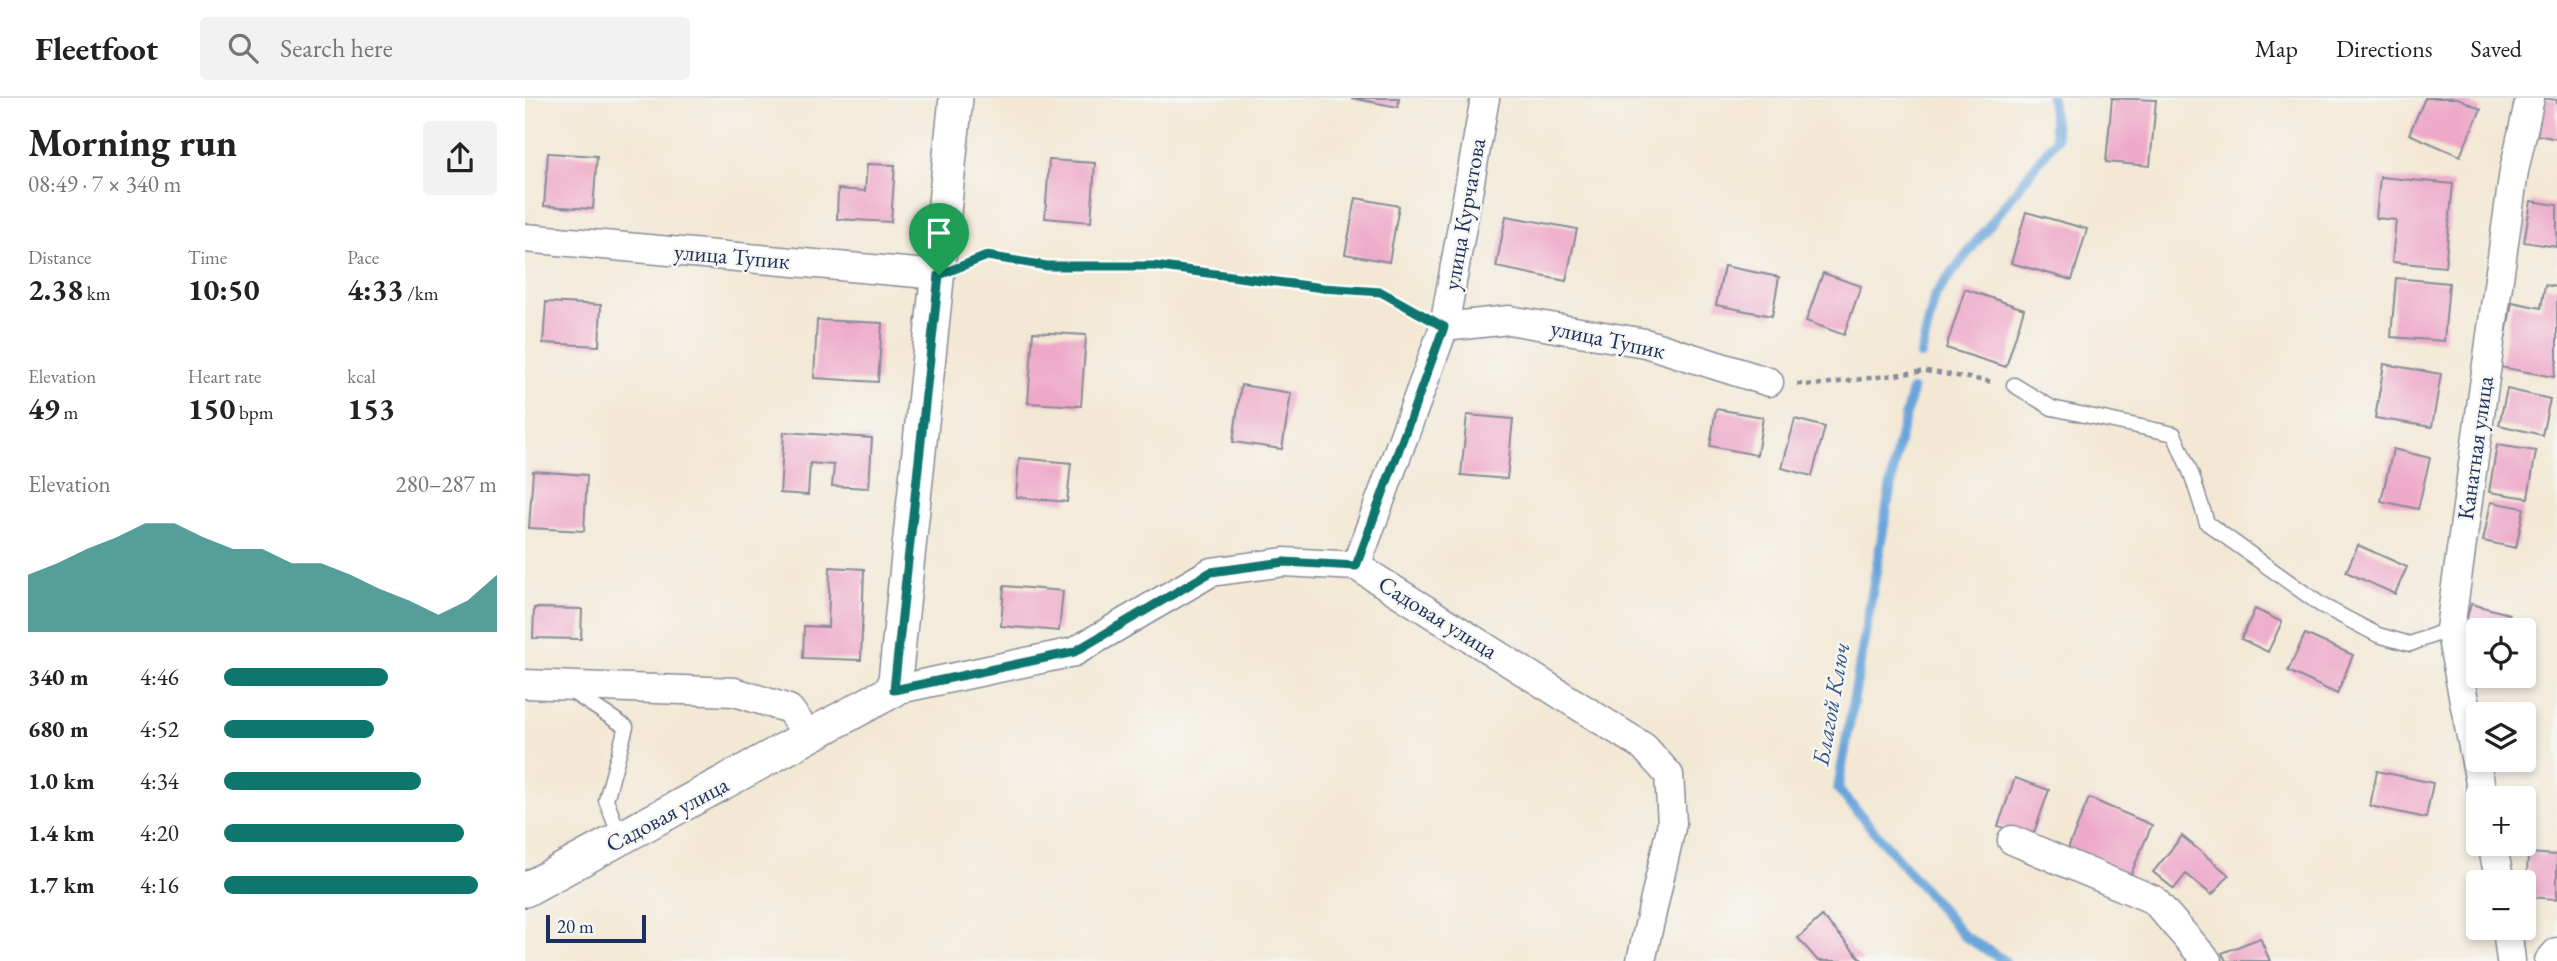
<!DOCTYPE html>
<html lang="en">
<head>
<meta charset="utf-8">
<style>
  :root { --surface:#fff; --page:#f2f2f2; --text:#222; --muted:#767676; --line:#e0e0e0; --accent:#0f766e }
  body { margin:0; font-family:"EB Garamond",serif; background:var(--page); color:var(--text); height:100vh; display:flex; flex-direction:column; font-size:26px; white-space:nowrap }
  * { box-sizing:border-box; margin:0 }
  p { font-size:23px; color:var(--muted) }
  .icon { flex:none; width:38px; height:38px; fill:none; stroke:currentColor; stroke-width:2; stroke-linecap:round; stroke-linejoin:round }
  .map { position:relative; flex:1; overflow:hidden }
  .side { display:flex; flex-direction:column; background:var(--surface); width:525px }
  .side>* { flex:none }
  .controls { position:absolute; left:1941px; top:520px; display:grid; gap:14px }
  .controls a { display:grid; place-items:center; width:70px; height:70px; border-radius:7px; background:var(--surface); box-shadow:0 4px 10px #0003; font-size:35px }
  .scale { position:absolute; left:21px; bottom:18px; width:100px; box-sizing:border-box; padding-left:7px; border:4px solid #1b2f5e; border-top:0; font-size:19px; line-height:24px; white-space:nowrap; color:#1b2f5e; -webkit-text-stroke:5px #f6f6f2; paint-order:stroke }
  .pin { position:absolute; display:grid; place-items:center; width:60px; height:60px; color:#fff; margin:-72px -30px; border-radius:50% 50% 50% 0; rotate:-45deg; box-shadow:0 0 7px #0007 }
  .pin .icon { rotate:45deg }
  .round { display:grid; place-items:center; flex:none; width:74px; height:74px; border-radius:7px; background:var(--page) }
  .summary { display:flex; align-items:center; justify-content:space-between; height:119px; padding:0 28px }
  h1 { font-size:38px; font-weight:700; line-height:52px }
  .figures { display:grid; grid-template-columns:repeat(3,1fr); gap:10px; height:119px; padding:7px 28px }
  .figures div { display:grid; align-content:center }
  .figures b { font-size:30px; font-weight:700 }
  .figures small { font-size:19px; font-weight:400 }
  .figures p { font-size:19px }
  .chart { height:196px; padding:14px 28px }
  .chart p { display:flex; justify-content:space-between }
  .chart svg { width:100%; height:126px; margin-top:7px; fill:var(--accent); opacity:.7 }
  ul { padding:0 28px; list-style:none; font-size:23px }
  li { display:grid; grid-template-columns:112px 84px 1fr; align-items:center; height:52px }
  li i { height:18px; border-radius:9px; background:var(--accent) }
  header { display:flex; align-items:center; gap:42px; box-sizing:border-box; height:98px; padding:0 35px; background:var(--surface); border-bottom:2px solid var(--line) }
  header strong { font-size:33px }
  nav { display:flex; gap:38px; margin-inline-start:auto; font-size:24px }
  .search { width:490px; height:63px; background:var(--page); display:flex; align-items:center; gap:18px; box-sizing:border-box; padding:0 24px; border-radius:7px; color:var(--muted); font-size:26px }
  main { display:flex; flex:1; min-height:0 }
  .map>svg:first-child { display:block }
  .lines { fill:none; stroke-linecap:round; stroke-linejoin:round }
  .stream { stroke:#69a5da; stroke-width:10 }
  .building { fill:#eea8c8 }
  .service-casing { stroke:#878c99; stroke-width:17 }
  .minor-casing { stroke:#878c99; stroke-width:31 }
  .tertiary-casing { stroke:#878c99; stroke-width:36 }
  .path { stroke:#878c99; stroke-width:4.5; stroke-dasharray:5 5; stroke-linecap:butt }
  .service { stroke:#fff; stroke-width:14 }
  .minor { stroke:#fff; stroke-width:28 }
  .tertiary { stroke:#fff; stroke-width:33 }
  .route-casing { stroke:#fff; stroke-width:14 }
  .route { stroke:#0f766e; stroke-width:9 }
  .labels { text-anchor:middle; stroke-width:5; stroke-linejoin:round; paint-order:stroke }
  .street-label { font-size:23px; fill:#1b2f5e; stroke:#f6f6f2 }
  .water-label { font-size:24px; font-style:italic; fill:#365889; stroke:#f6f6f2 }
</style>
</head>
<body>
<header>
<strong>Fleetfoot</strong>
<div class="search"><svg class="icon" aria-label="search" viewBox="0 0 24 24"><circle cx="10" cy="10" r="6"/><path d="M15 15l6 6"/></svg>Search here</div>
<nav><a>Map</a><a>Directions</a><a>Saved</a></nav>
</header>
<main>
<section class="side">
<div class="summary"><div><h1>Morning run</h1><p>08:49 · 7 × 340 m</p></div><a class="round"><svg class="icon" aria-label="share" viewBox="0 0 24 24"><path d="M12 15V3M7 8l5-5 5 5M5 13v7h14v-7"/></svg></a></div>
<div class="figures">
<div><p>Distance</p><b>2.38<small> km</small></b></div>
<div><p>Time</p><b>10:50</b></div>
<div><p>Pace</p><b>4:33<small> /km</small></b></div>
</div>
<div class="figures">
<div><p>Elevation</p><b>49<small> m</small></b></div>
<div><p>Heart rate</p><b>150<small> bpm</small></b></div>
<div><p>kcal</p><b>153</b></div>
</div>
<div class="chart"><p><span>Elevation</span>280–287 m</p>
<svg viewBox="0 0 160 44" preserveAspectRatio="none"><path d="M0 44V24L10 20L20 15L30 11L40 6L50 6L60 11L70 15L80 15L90 20L100 20L110 24L120 29L130 33L140 38L150 33L160 24V44z"/></svg>
</div>
<ul>
<li><b>340 m</b>4:46<i style="width:60%"></i></li>
<li><b>680 m</b>4:52<i style="width:55%"></i></li>
<li><b>1.0 km</b>4:34<i style="width:72%"></i></li>
<li><b>1.4 km</b>4:20<i style="width:88%"></i></li>
<li><b>1.7 km</b>4:16<i style="width:93%"></i></li>
</ul>
</section>
<div class="map">
<svg width="2032" height="863" viewBox="0 0 2032 863">
  <rect width="100%" height="100%" fill="#f6f6f2"/>
  <filter id="ink" filterUnits="userSpaceOnUse"><feTurbulence type="fractalNoise" baseFrequency=".0143" numOctaves="2"/><feDisplacementMap in="SourceGraphic" scale="14" xChannelSelector="R" yChannelSelector="G"/><feConvolveMatrix kernelMatrix="1 2 1 2 8 2 1 2 1" color-interpolation-filters="sRGB"/></filter>
  <filter id="wash" filterUnits="userSpaceOnUse"><feTurbulence type="fractalNoise" baseFrequency=".00686" numOctaves="4" result="noise"/><feDisplacementMap in="SourceGraphic" scale="28" xChannelSelector="R" yChannelSelector="G"/><feGaussianBlur stdDeviation="1.57" result="paint"/><feColorMatrix in="noise" values="0 0 0 0 0 0 0 0 0 0 0 0 0 0 0 0 0 1.4 0 .05"/><feComposite in="paint" operator="in"/></filter>
  <g filter="url(#wash)">
    <rect width="100%" height="100%" fill="#f3e8d4"/>
    <g class="lines">
      <path class="stream" d="M1396,257L1410,197L1531,41L1526,0
        M1387,292L1372,352L1313,691L1439,838L1480,863"/>
    </g>
    <g id="blocks">
      <path class="building" d="M826,0H874L873,9Z
        M1587,0L1631,2L1625,68L1581,64Z
        M1900,0H1933L1956,11L1935,58L1884,36Z
        M2019,0L2032,2V41L2012,37Z
        M23,55L72,58L68,111L19,108Z
        M524,62L570,65L566,124L520,120Z
        M342,66L370,67L366,124L312,121L313,91L340,93Z
        M1855,79L1928,86L1920,169L1867,164L1871,122L1851,120Z
        M831,100L874,108L864,164L820,156Z
        M2006,103L2032,107V149L1999,144Z
        M1501,114L1562,131L1547,182L1486,165Z
        M981,118L1052,131L1041,183L971,169Z
        M1199,168L1254,179L1247,218L1191,207Z
        M1298,175L1336,188L1319,237L1281,223Z
        M1871,180L1924,185L1919,243L1866,239Z
        M2020,187L2032,189V262L2029,279L1975,269L1987,204L2016,210Z
        M1440,191L1499,211L1481,269L1421,250Z
        M21,204L76,207L74,248L18,245Z
        M292,222L357,225L353,284L289,280Z
        M508,234L561,237L556,308L503,305Z
        M1859,266L1916,276L1907,329L1850,320Z
        M716,287L766,295L757,351L708,344Z
        M1982,291L2025,301L2017,337L1974,327Z
        M1191,311L1238,319L1232,357L1185,348Z
        M942,317L988,321L982,381L936,377Z
        M1270,321L1300,329L1287,378L1257,370Z
        M259,334L347,340L344,390L307,388L309,367L285,365L283,397L255,395Z
        M1972,347L2011,353L2003,400L1964,394Z
        M1868,351L1905,360L1893,411L1856,403Z
        M494,360L546,365L542,404L491,399Z
        M8,373L62,377L59,433L4,430Z
        M1966,404L1999,410L1991,450L1958,443Z
        M1833,447L1882,469L1870,496L1821,474Z
        M305,469L339,471L336,562L278,560L279,528L303,529Z
        M479,488L538,493L534,533L476,528Z
        M1946,506L1984,516L1980,532H1953V537L1938,533Z
        M9,510L57,511L56,541L8,540Z
        M1730,511L1757,524L1743,554L1716,541Z
        M1780,536L1828,557L1812,596L1763,573Z
        M1852,673L1908,685L1901,720L1845,708Z
        M1490,680L1524,692L1507,740L1473,728Z
        M1564,700L1627,727L1605,778L1543,750Z
        M1657,738L1704,777L1687,797L1661,776L1649,791L1628,774Z
        M2003,755L2032,757V801L2001,799Z
        M1297,818L1338,863H1293L1273,840Z
        M1735,840L1745,863H1701L1697,855Z"/>
    </g>
  </g>
  <g filter="url(#ink)">
    <use href="#blocks" fill-opacity="0" stroke="#878c99" stroke-width="2"/>
    <g class="lines">
      <g class="service-casing">
        <path id="service" d="M1489,287L1527,310L1649,336L1667,378L1682,425L1796,507L1853,537L1885,546L1925,531
          M44,592L101,629L81,702L96,741"/>
      </g>
      <g class="minor-casing">
        <path id="minor" d="M0,140L414,177
          M919,229L984,222L1120,245L1244,284
          M831,468L919,229L960,0
          M0,586L210,594L264,611L285,639
          M369,592L549,554L686,474L759,464L831,468L1119,649L1144,677L1147,725L1116,863
          M1958,700L1925,531L1989,73L2005,0
          M1487,742L1629,802L1682,863
          M1967,746L1975,784
          M1982,830L1986,863
          M2024,863L2032,854"/>
      </g>
      <g class="tertiary-casing">
        <path id="tertiary" d="M0,792L369,592L431,0"/>
      </g>
      <path class="path" d="M447,164L462,158L522,168H629L798,190L856,194L892,214
        M1272,286L1289,287L1401,273L1468,284"/>
      <use href="#service" class="service"/>
      <use href="#minor" class="minor"/>
      <use href="#tertiary" class="tertiary"/>
    </g>
  </g>
  <g class="lines" filter="url(#ink)">
    <g class="route-casing">
      <path id="route" d="M462,158L522,168H629L798,190L856,194L919,229L831,468L759,464L686,474L549,554L369,592L414,177Z"/>
    </g>
    <use href="#route" class="route"/>
  </g>
  <g class="labels">
    <g class="street-label">
      <text transform="translate(939 116) rotate(-80)" y="8">улица Курчатова</text>
      <text transform="translate(207 158) rotate(5)" y="8">улица Тупик</text>
      <text transform="translate(1083 241) rotate(12)" y="8">улица Тупик</text>
      <text transform="translate(1950 350) rotate(-82)" y="8">Канатная улица</text>
      <text transform="translate(913 519) rotate(32)" y="8">Садовая улица</text>
      <text transform="translate(142 716) rotate(-28)" y="8">Садовая улица</text>
    </g>
    <g class="water-label">
      <text transform="translate(1306 606) rotate(-80)" y="8">Благой Ключ</text>
    </g>
  </g>
</svg>
<div class="controls">
<a><svg class="icon" aria-label="locate" viewBox="0 0 24 24"><circle cx="12" cy="12" r="6"/><path d="M12 2v4M12 18v4M2 12h4M18 12h4"/></svg></a>
<a><svg class="icon" aria-label="layers" viewBox="0 0 24 24"><path d="M12 4l9 5-9 5-9-5zM3 14l9 5 9-5"/></svg></a>
<a>+</a>
<a>−</a>
</div>
<div class="scale">20 m</div>
<div class="pin" style="left:414px;top:177px;background:#1e9e55"><svg class="icon" aria-label="arrive" viewBox="0 0 24 24"><path d="M6 21V4h12l-3 4 3 4H6"/></svg></div>
</div>
</main>
</body>
</html>
